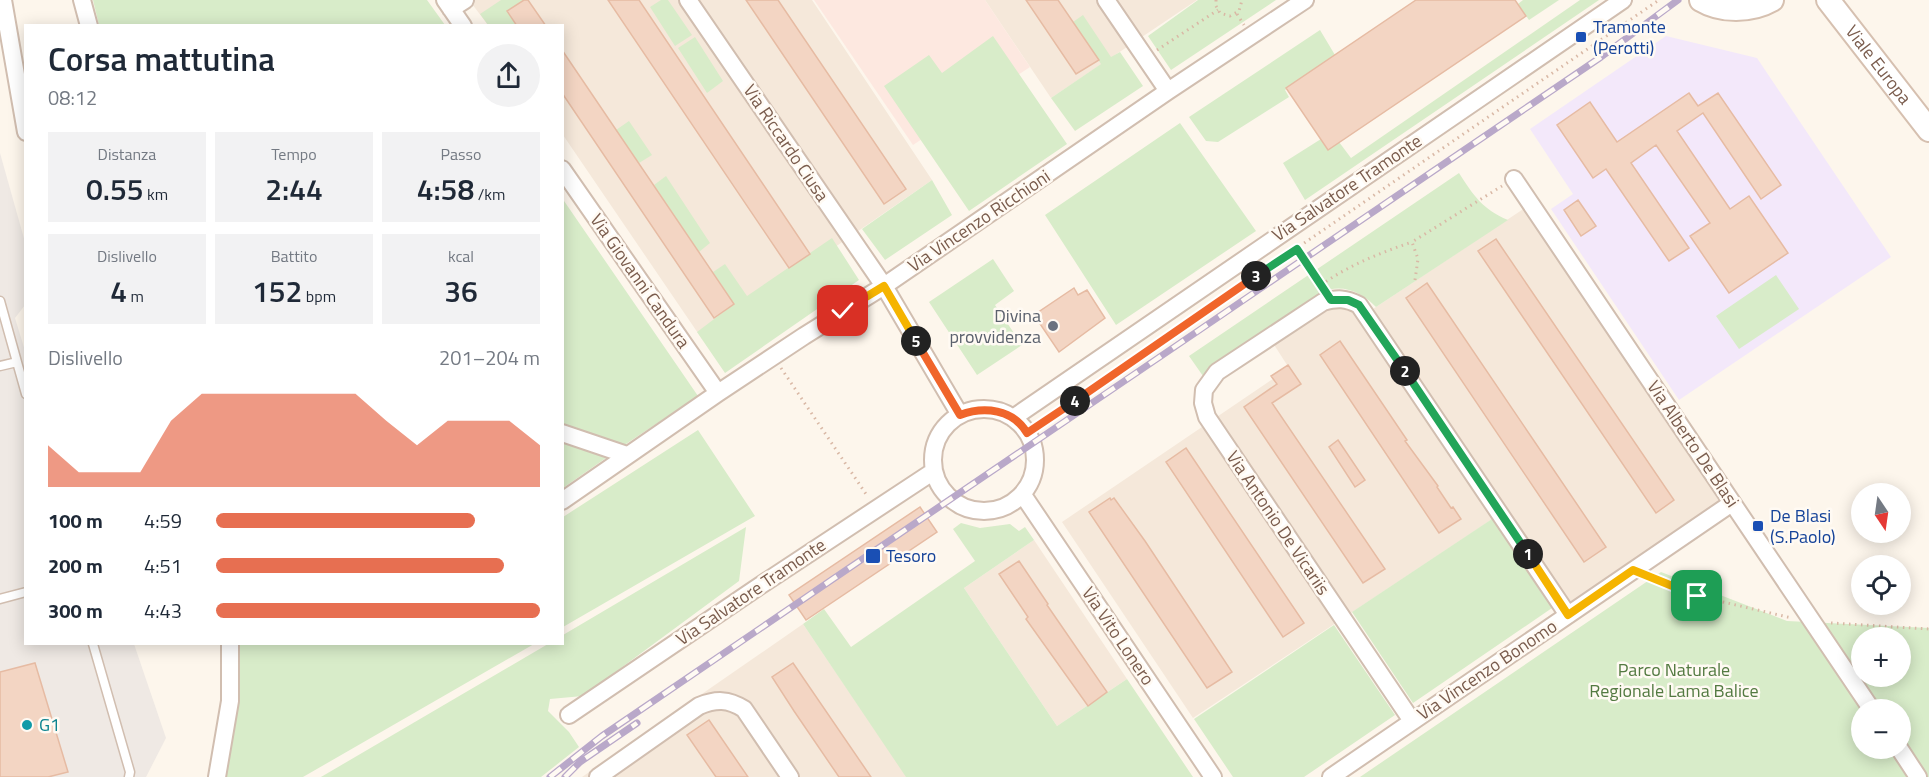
<!DOCTYPE html>
<html lang="it">
<head>
<meta charset="utf-8">
<style>
  :root { --surface:#fff; --page:#f2f2f3; --text:#1f2937; --muted:#747a83; --accent:#e76f51 }
  body { margin:0; font-family:"Titillium Web",sans-serif; background:var(--page); color:var(--text); height:100vh; display:flex; flex-direction:column; font-size:22px; white-space:nowrap }
  * { box-sizing:border-box; margin:0 }
  p { font-size:20px; color:var(--muted) }
  .icon { flex:none; width:33px; height:33px; fill:none; stroke:currentColor; stroke-width:2; stroke-linecap:round; stroke-linejoin:round }
  .map { position:relative; flex:1; overflow:hidden }
  .drawer { position:absolute; left:24px; top:24px; width:540px; height:621px; display:flex; flex-direction:column; background:var(--surface); border-radius:0px; box-shadow:0 3px 15px #0003 }
  .drawer>* { flex:none }
  .needle { width:39px; rotate:167deg }
  .buttons { position:absolute; left:1851px; top:483px; display:grid; gap:12px }
  .buttons a { display:grid; place-items:center; width:60px; height:60px; border-radius:50%; background:var(--surface); box-shadow:0 3px 15px #0003; font-size:30px }
  .pin { position:absolute; display:grid; place-items:center; width:51px; height:51px; color:#fff; margin:-26px; border-radius:12px; box-shadow:0 3px 9px #0006 }
  .km { position:absolute; width:30px; height:30px; margin:-15px; border-radius:50%; background:#222; color:#fff; font-size:16px; line-height:30px; text-align:center }
  .round { display:grid; place-items:center; flex:none; width:63px; height:63px; border-radius:32px; background:var(--page) }
  .summary { display:flex; align-items:center; justify-content:space-between; height:102px; padding:0 24px }
  h1 { font-size:33px; font-weight:600; line-height:45px }
  .metrics { display:grid; grid-template-columns:repeat(3,1fr); gap:9px; height:102px; padding:6px 24px }
  .metrics div { display:grid; align-content:center; border-radius:0px; background:var(--page); text-align:center }
  .metrics b { font-size:30px; font-weight:600 }
  .metrics small { font-size:16px; font-weight:400 }
  .metrics p { font-size:16px }
  .chart { height:168px; padding:12px 24px }
  .chart p { display:flex; justify-content:space-between }
  .chart svg { width:100%; height:108px; margin-top:6px; fill:var(--accent); opacity:.7 }
  ul { padding:0 24px; list-style:none; font-size:20px }
  li { display:grid; grid-template-columns:96px 72px 1fr; align-items:center; height:45px }
  li i { height:15px; border-radius:8px; background:var(--accent) }
  .map>svg:first-child { display:block }
  .residential { fill:#f5e8da }
  .commercial { fill:#fde8e0 }
  .industrial { fill:#efe9e4 }
  .education { fill:#f3e8fa }
  .green { fill:#d8ecc9; fill-rule:evenodd }
  .building { fill:#f3d5c3; stroke:#e6bba3; stroke-width:1.5 }
  .lines { fill:none; stroke-linecap:round; stroke-linejoin:round }
  .service-casing { stroke:#d1beb0; stroke-width:11 }
  .minor-casing { stroke:#d1beb0; stroke-width:20 }
  .secondary-casing { stroke:#d6c0b0; stroke-width:26 }
  .path { stroke:#d9b8a5; stroke-width:3; stroke-dasharray:1.5 4.5; stroke-linecap:butt }
  .service { stroke:#fff; stroke-width:8 }
  .minor { stroke:#fff; stroke-width:16 }
  .secondary { stroke:#fff; stroke-width:22 }
  .rail-casing { stroke:#b9a8c9; stroke-width:7 }
  .rail { stroke:#fffaf3; stroke-width:4.5; stroke-dasharray:14; stroke-linecap:butt }
  .split-1-casing { stroke:#fff; stroke-width:12 }
  .split-2-casing { stroke:#fff; stroke-width:12 }
  .split-3-casing { stroke:#fff; stroke-width:12 }
  .split-4-casing { stroke:#fff; stroke-width:12 }
  .split-5-casing { stroke:#fff; stroke-width:12 }
  .split-6-casing { stroke:#fff; stroke-width:12 }
  .split-1 { stroke:#f5b400; stroke-width:8 }
  .split-2 { stroke:#22a559; stroke-width:8 }
  .split-3 { stroke:#22a559; stroke-width:8 }
  .split-4 { stroke:#f0652b; stroke-width:8 }
  .split-5 { stroke:#f0652b; stroke-width:8 }
  .split-6 { stroke:#f5b400; stroke-width:8 }
  .transit-dot { fill:#1a4fb4; stroke:#fffaf3; stroke-width:2 }
  .worship-dot { fill:#6b7280; stroke:#fffaf3; stroke-width:2 }
  .culture-dot { fill:#0f9aa8; stroke:#fffaf3; stroke-width:2 }
  .labels { text-anchor:middle; stroke-width:5; stroke-linejoin:round; paint-order:stroke }
  .transit-label { font-size:18px; fill:#164399; stroke:#fffaf3; text-anchor:start }
  .street-label { font-size:18px; fill:#7a5c4d; stroke:#fffaf3 }
  .worship-label { font-size:18px; fill:#5b616d; stroke:#fffaf3; text-anchor:end }
  .park-label { font-size:18px; fill:#537a41; stroke:#fffaf3 }
  .culture-label { font-size:18px; fill:#0d838f; stroke:#fffaf3; text-anchor:start }
</style>
</head>
<body>
<div class="map">
<svg width="1929" height="777" viewBox="0 0 1929 777">
  <rect width="100%" height="100%" fill="#fdf6ec"/>
  <path class="residential" d="M469,0H812L932,180L702,339L563,135L562,26L488,25Z
    M985,0H1197L1051,98Z
    M1531,204L1732,503L1568,615L1500,514L1193,718L1062,522L1289,368L1269,337L1323,302L1367,313Z
    M1034,540L1127,679L1057,726L964,588Z
    M803,624L907,777H582Z"/>
  <path class="commercial" d="M814,0H985L1030,67L913,145Z"/>
  <path class="industrial" d="M0,153L25,242V305L15,318L26,354V644H134L166,738L146,777H0Z"/>
  <path class="education" d="M1666,36L1757,58L1891,257L1679,400L1551,209L1573,194L1530,129Z"/>
  <path class="green" d="M93,0H427L445,25H99Z
    M501,0H523L508,11L517,25H488L480,14Z
    M661,0H668L692,35L675,46L650,7Z
    M1198,0H1276L1171,70L1148,36Z
    M1523,0H1559L1529,20L1518,4Z
    M1580,0H1599L1305,200L1283,163L1321,139L1339,142L1351,158Z
    M1083,15L1111,57L1120,52L1143,86L1075,131L1051,98L1101,64L1073,22Z
    M1320,30L1335,55L1285,90L1289,97L1218,142L1206,141L1189,117Z
    M993,36L1067,144L969,211L884,86L929,55L942,73Z
    M695,37L723,81L707,93L678,48Z
    M629,121L652,155L639,163L616,130Z
    M1180,123L1256,231L1116,325L1045,215Z
    M1459,173C1474,196 1482,209 1508,220L1376,307C1362,292 1342,283 1322,292L1208,369L1203,376L1189,356Z
    M666,176L710,243L699,252L654,185Z
    M932,180L952,215L885,260L862,229Z
    M562,198L698,396L623,446L563,425Z
    M832,238L859,280L725,373L697,332L734,304L713,272L725,264L747,296Z
    M993,259L1014,291L995,305L1022,345L977,375L929,302Z
    M1776,275L1799,309L1739,349L1716,316Z
    M698,430L755,516L563,627V517Z
    M563,439L605,454L606,458L563,488Z
    M1492,519L1552,608L1413,703L1352,612Z
    M961,523L980,528L1010,524L1019,531L1025,527L1034,540L964,588L1057,726L1127,679L1193,777H906L803,624L824,609L851,647L975,561L953,529Z
    M746,527L739,581L583,696L550,699L548,711L569,732L579,747L541,777H321L548,644H562L563,635Z
    M1661,572L1787,621L1929,628V777H1360ZM1862,638H1900V676H1862ZM1862,710H1900V748H1862Z
    M1334,625L1395,715L1304,777H1233L1194,719Z
    M233,644H534L303,777H226Z"/>
  <path class="building" d="M524,0H528L546,26H517L507,11Z
    M608,0H639L810,254L789,268Z
    M746,0H778L906,189L884,204Z
    M1026,0H1058L1099,60L1076,74Z
    M1416,0H1515L1526,16L1328,150L1286,88Z
    M562,50L734,304L714,318L562,93Z
    M1689,93L1698,106L1718,93L1781,185L1761,199L1703,113L1677,131L1730,209L1749,196L1788,253L1729,293L1690,236L1710,223L1656,145L1631,163L1689,248L1669,261L1606,169L1593,178L1557,125L1590,102L1617,142Z
    M1578,200L1596,226L1581,236L1564,210Z
    M1496,239L1674,500L1656,513L1478,251Z
    M1427,283L1606,547L1584,562L1406,298Z
    M1074,288L1078,295L1087,290L1105,318L1059,352L1034,315Z
    M1340,341L1407,440L1405,441L1438,486L1437,487L1451,508L1453,507L1461,519L1439,533L1320,355Z
    M1288,365L1301,384L1272,403L1385,569L1363,583L1244,407L1277,384L1271,376Z
    M1338,440L1365,480L1355,487L1329,447Z
    M1186,448L1304,623L1283,637L1166,462Z
    M1110,498L1111,500L1114,498L1145,541L1232,672L1207,688L1089,512Z
    M920,507L937,532L806,620L789,595Z
    M1019,561L1048,604L1047,605L1107,692L1088,706L1026,619L1028,617L999,574Z
    M35,663L68,772L48,777H0V672Z
    M793,663L871,777H839L794,711L772,677Z
    M709,720L748,777H716L687,735Z"/>
  <g class="lines">
    <g class="service-casing">
      <path id="service" d="M0,301L17,362L0,366
        M17,362L26,394
        M0,599L26,592
        M93,644L130,772L129,777"/>
    </g>
    <g class="minor-casing">
      <path id="minor" d="M3,0L26,132
        M82,0L89,26
        M445,0L463,26
        M688,0L884,286L960,415
        M1106,0L1168,91
        M451,9L465,0
        M562,169L718,393
        M1514,179L1872,710
        M933 460a51 51 0 1 1 102 0a51 51 0 1 1-102 0Z
        M1013,418L1623,0
        M562,433L627,455
        M1023,495L1213,777
        M562,501L718,393L804,336L884,286L1168,91L1305,0
        M569,715L755,589L934,471
        M1412,721L1207,417L1203,403L1204,390L1217,372L1323,302C1337,298 1346,298 1359,305L1568,615
        M1899,748L1918,777
        M217,777L230,701V644
        M598,777L699,706C716,699 728,699 744,709L790,777
        M1331,777L1732,503"/>
    </g>
    <g class="secondary-casing">
      <g id="secondary">
        <path d="M1701,0C1721,12 1751,12 1772,0"/>
        <path id="s1" d="M1828,0L1929,130"/>
      </g>
    </g>
    <path class="path" d="M1216,0V6L1220,13L1230,16L1239,11L1242,0
      M1237,14L1244,25
      M1157,50L1218,10
      M1297,249L1321,286
      M1415,280L1418,259L1412,242L1502,186
      M1321,285C1349,265 1380,253 1412,242
      M781,368L868,497
      M1027,433L1659,0
      M1649,577L1697,596L1792,618
      M1831,623L1929,629"/>
    <use href="#service" class="service"/>
    <use href="#minor" class="minor"/>
    <use href="#secondary" class="secondary"/>
    <g class="rail-casing">
      <path id="rail" d="M550,777L602,736L1601,57L1678,0
        M565,777L580,762L637,723"/>
    </g>
    <use href="#rail" class="rail"/>
  </g>
  <g class="lines">
    <g class="split-1-casing">
      <path id="split-1" d="M1528,554L1568,615L1633,570L1697,596"/>
    </g>
    <g class="split-2-casing">
      <path id="split-2" d="M1405,371L1528,554"/>
    </g>
    <g class="split-3-casing">
      <path id="split-3" d="M1256,276L1297,249L1331,300H1348L1359,305L1405,371"/>
    </g>
    <g class="split-4-casing">
      <path id="split-4" d="M1075,401L1256,276"/>
    </g>
    <g class="split-5-casing">
      <path id="split-5" d="M916,341L960,415C984,406 1013,409 1027,433L1075,401"/>
    </g>
    <g class="split-6-casing">
      <path id="split-6" d="M843,311L884,286L916,341"/>
    </g>
    <use href="#split-1" class="split-1"/>
    <use href="#split-2" class="split-2"/>
    <use href="#split-3" class="split-3"/>
    <use href="#split-4" class="split-4"/>
    <use href="#split-5" class="split-5"/>
    <use href="#split-6" class="split-6"/>
  </g>
  <g class="transit-dot">
    <rect x="1575" y="31" width="12" height="12" rx="3"/>
    <rect x="1752" y="520" width="12" height="12" rx="3"/>
    <rect x="865" y="548" width="16" height="16" rx="3"/>
  </g>
  <circle class="worship-dot" cx="1053" cy="326" r="6"/>
  <circle class="culture-dot" cx="27" cy="725" r="6"/>
  <g class="labels">
    <g class="transit-label">
      <text x="1593" y="33">Tramonte<tspan x="1593" dy="21">(Perotti)</tspan></text>
      <text x="1770" y="522">De Blasi<tspan x="1770" dy="21">(S.Paolo)</tspan></text>
      <text x="886" y="562">Tesoro</text>
    </g>
    <g class="street-label">
      <text dy="6" stroke="none"><textPath href="#s1" startOffset="82">Viale Europa</textPath></text>
      <text transform="translate(786 143) rotate(56)" y="6">Via Riccardo Ciusa</text>
      <text transform="translate(1347 188) rotate(-34)" y="6">Via Salvatore Tramonte</text>
      <text transform="translate(979 221) rotate(-34)" y="6">Via Vincenzo Ricchioni</text>
      <text transform="translate(640 281) rotate(55)" y="6">Via Giovanni Candura</text>
      <text transform="translate(1693 444) rotate(56)" y="6">Via Alberto De Blasi</text>
      <text transform="translate(1278 523) rotate(56)" y="6">Via Antonio De Vicariis</text>
      <text transform="translate(751 592) rotate(-34)" y="6">Via Salvatore Tramonte</text>
      <text transform="translate(1118 636) rotate(56)" y="6">Via Vito Lonero</text>
      <text transform="translate(1487 670) rotate(-34)" y="6">Via Vincenzo Bonomo</text>
    </g>
    <g class="worship-label">
      <text x="1041" y="322">Divina<tspan x="1041" dy="21">provvidenza</tspan></text>
    </g>
    <g class="park-label">
      <text x="1674" y="676">Parco Naturale<tspan x="1674" dy="21">Regionale Lama Balice</tspan></text>
    </g>
    <g class="culture-label">
      <text x="39" y="731">G1</text>
    </g>
  </g>
</svg>
<div class="buttons">
<a><svg class="needle" viewBox="-14 -14 28 28"><path d="M0-13l5 13h-10z" fill="#e53935"/><path d="M0 13l5-13h-10z" fill="#747a83"/></svg></a>
<a><svg class="icon" aria-label="locate" viewBox="0 0 24 24"><circle cx="12" cy="12" r="6"/><path d="M12 2v4M12 18v4M2 12h4M18 12h4"/></svg></a>
<a>+</a>
<a>−</a>
</div>
<div class="pin" style="left:1697px;top:596px;background:#1e9e55"><svg class="icon" aria-label="arrive" viewBox="0 0 24 24"><path d="M6 21V4h12l-3 4 3 4H6"/></svg></div>
<div class="pin" style="left:843px;top:311px;background:#d93025"><svg class="icon" aria-label="check" viewBox="0 0 24 24"><path d="M5 12l5 5 9-10"/></svg></div>
<b class="km" style="left:1528px;top:554px">1</b>
<b class="km" style="left:1405px;top:371px">2</b>
<b class="km" style="left:1256px;top:276px">3</b>
<b class="km" style="left:1075px;top:401px">4</b>
<b class="km" style="left:916px;top:341px">5</b>
<section class="drawer">
<div class="summary"><div><h1>Corsa mattutina</h1><p>08:12</p></div><a class="round"><svg class="icon" aria-label="share" viewBox="0 0 24 24"><path d="M12 15V3M7 8l5-5 5 5M5 13v7h14v-7"/></svg></a></div>
<div class="metrics">
<div><p>Distanza</p><b>0.55<small> km</small></b></div>
<div><p>Tempo</p><b>2:44</b></div>
<div><p>Passo</p><b>4:58<small> /km</small></b></div>
</div>
<div class="metrics">
<div><p>Dislivello</p><b>4<small> m</small></b></div>
<div><p>Battito</p><b>152<small> bpm</small></b></div>
<div><p>kcal</p><b>36</b></div>
</div>
<div class="chart"><p><span>Dislivello</span>201–204 m</p>
<svg viewBox="0 0 160 44" preserveAspectRatio="none"><path d="M0 44V27L10 38L20 38L30 38L40 17L50 6L60 6L70 6L80 6L90 6L100 6L110 17L120 27L130 17L140 17L150 17L160 27V44z"/></svg>
</div>
<ul>
<li><b>100 m</b>4:59<i style="width:80%"></i></li>
<li><b>200 m</b>4:51<i style="width:89%"></i></li>
<li><b>300 m</b>4:43<i style="width:100%"></i></li>
</ul>
</section>
</div>
</body>
</html>
